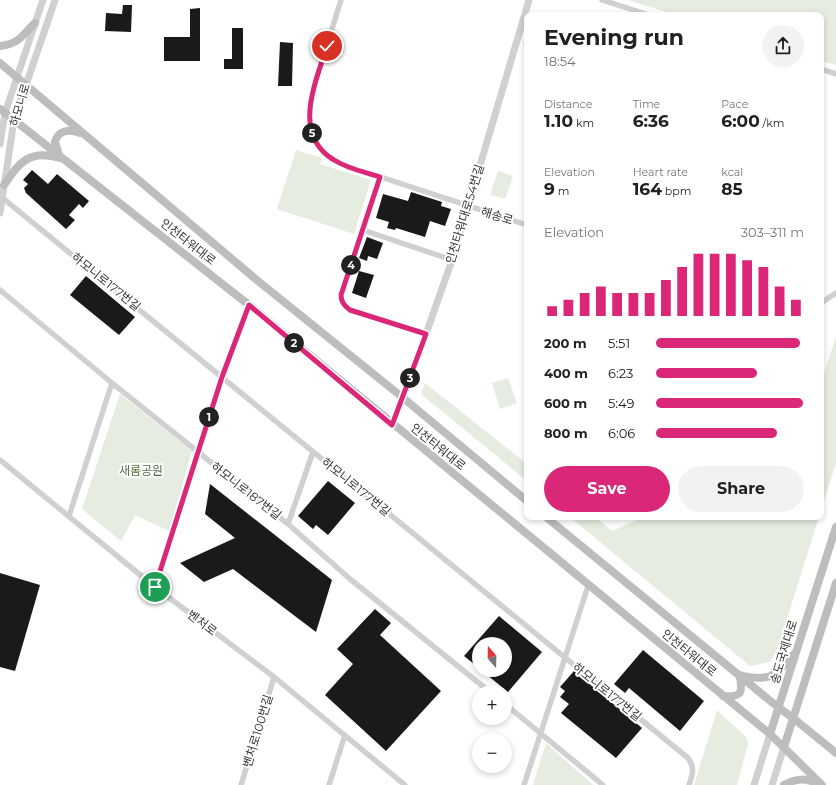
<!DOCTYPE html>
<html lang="en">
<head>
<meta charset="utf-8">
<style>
  :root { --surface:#fff; --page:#f2f2f2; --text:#202124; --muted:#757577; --accent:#db2777 }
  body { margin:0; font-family:Montserrat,"Noto Sans KR",sans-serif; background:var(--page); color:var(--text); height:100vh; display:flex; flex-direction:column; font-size:15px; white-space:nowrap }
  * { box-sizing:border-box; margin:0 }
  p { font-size:13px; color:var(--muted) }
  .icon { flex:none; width:22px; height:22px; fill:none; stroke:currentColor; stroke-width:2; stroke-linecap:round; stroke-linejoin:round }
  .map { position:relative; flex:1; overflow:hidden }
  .panel { position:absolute; left:524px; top:12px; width:300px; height:508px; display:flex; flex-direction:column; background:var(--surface); border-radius:8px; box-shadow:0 2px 6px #0003 }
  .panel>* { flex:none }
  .needle { width:26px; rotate:340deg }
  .buttons { position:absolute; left:472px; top:637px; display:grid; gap:8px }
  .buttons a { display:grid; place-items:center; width:40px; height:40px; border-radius:50%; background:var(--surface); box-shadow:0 2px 6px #0003; font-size:20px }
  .pin { position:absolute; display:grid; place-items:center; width:34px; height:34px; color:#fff; margin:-17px; border:2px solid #fff; border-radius:50%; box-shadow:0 1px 4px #0007 }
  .km { position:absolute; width:20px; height:20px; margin:-10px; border-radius:50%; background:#222; color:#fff; font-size:11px; line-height:20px; text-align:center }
  .round { display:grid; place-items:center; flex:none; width:42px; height:42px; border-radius:21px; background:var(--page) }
  .overview { display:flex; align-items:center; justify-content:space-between; height:68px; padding:0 20px }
  h1 { font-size:22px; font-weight:700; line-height:30px }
  .figures { display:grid; grid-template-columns:repeat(3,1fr); gap:6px; height:68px; padding:4px 20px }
  .figures div { display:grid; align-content:center }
  .figures b { font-size:17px; font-weight:700 }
  .figures small { font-size:11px; font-weight:400 }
  .figures p { font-size:11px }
  .chart { height:112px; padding:8px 20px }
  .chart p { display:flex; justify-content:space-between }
  .chart svg { width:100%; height:72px; margin-top:4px; stroke:var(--accent); stroke-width:6 }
  .cta { display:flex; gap:8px; margin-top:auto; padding:8px 20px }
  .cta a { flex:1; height:46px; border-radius:24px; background:var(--accent); color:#fff; font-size:16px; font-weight:700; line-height:46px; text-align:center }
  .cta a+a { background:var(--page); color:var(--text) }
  ul { padding:0 20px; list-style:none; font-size:13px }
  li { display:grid; grid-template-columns:64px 48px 1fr; align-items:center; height:30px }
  li i { height:10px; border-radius:5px; background:var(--accent) }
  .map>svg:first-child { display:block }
  .green { fill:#e6ecdf }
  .building { fill:#1a1a1a }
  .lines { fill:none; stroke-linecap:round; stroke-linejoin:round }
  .minor { stroke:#d0d0d0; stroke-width:5.5 }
  .tertiary { stroke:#d0d0d0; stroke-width:7 }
  .secondary { stroke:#bdbdbd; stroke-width:8 }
  .route-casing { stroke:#fff; stroke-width:8 }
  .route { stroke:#db2777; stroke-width:5 }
  .labels { text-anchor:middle; stroke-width:4; stroke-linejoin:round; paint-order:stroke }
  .street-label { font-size:12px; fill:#333; stroke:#fff }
  .park-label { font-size:12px; fill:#56703f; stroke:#fff }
</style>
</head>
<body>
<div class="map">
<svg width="836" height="785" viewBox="0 0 836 785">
  <rect width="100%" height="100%" fill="#fff"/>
  <path class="green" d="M628,0H836V65L821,61V15H676Z
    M296,150L322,158L320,164L371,180L354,234L277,209Z
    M498,171L513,176L505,199L490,195Z
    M836,336V463L821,510V383Z
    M508,378L517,403L500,409L492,383Z
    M425,383L527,464V481L421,394Z
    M120,394L192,451L169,531L135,515L121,541L82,509Z
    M570,517H595L612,531L644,517H819L777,650L770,662L750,666Z
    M717,710L746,737L748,744L737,785H694Z
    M546,743L593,785H533Z"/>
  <path class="building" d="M123,5H132L131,32L105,31L106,13L122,14Z
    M200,8V61H164V37H190V9Z
    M232,28H243V69H224V59H232Z
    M280,42L293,43L292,86H278Z
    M32,170L48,184L57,174L89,201L83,208L79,204L69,215L75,220L66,229L26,193L24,188L28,184L23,180Z
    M411,192L442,202L441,206L451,209L445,226L430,221L425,237L396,228L395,230L387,228L389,222L376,218L383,194L408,201Z
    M367,237L383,243L377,259L368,256L367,261L359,258Z
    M359,271L374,275L366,298L352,293Z
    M86,276L135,317L119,335L70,295Z
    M328,481L355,503L328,535L316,525L313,529L298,516Z
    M210,484L332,580L316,632L233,569L204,582L180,563L235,538L205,514Z
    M0,573L40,585L15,671L0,667Z
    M375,609L391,623L380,635L441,691L386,751L325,695L353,664L337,649Z
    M499,616L542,652L508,692L481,670H505V644H479V668L464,656Z
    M643,650L704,701L680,731L629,688L625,693L614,684Z
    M574,671L642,728L616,758L561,713L569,704L560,697L565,691L560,687Z"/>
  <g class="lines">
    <path class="minor" d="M341,0C334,22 328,43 321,65C309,106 295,142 344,165L527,225
      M602,0L649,15
      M821,69L836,74
      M380,177L341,295C341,302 344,306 350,310L426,334
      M0,196L688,758C695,768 693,773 689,785
      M363,230L452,260
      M0,290L112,383L288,524L350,579L490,692
      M821,303L836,293
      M0,460L155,587L274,677L405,785
      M69,516L112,383
      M288,524L313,452
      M155,587L222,377L249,305
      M505,704L603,785
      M241,785L274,677
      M329,785L345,735
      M524,785L588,586"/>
    <path class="tertiary" d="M0,144L5,113L43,0
      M0,213L14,120L55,0
      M392,425L426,334L452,260L529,0
      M754,785L770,734
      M772,785L784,747"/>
    <path class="secondary" d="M0,46C21,43 21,36 35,23
      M0,63L258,281L402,397L527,501
      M0,109L249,305L770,734L822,785
      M59,155L55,142C58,130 69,129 80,133
      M4,185C20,162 29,149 60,158
      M546,517L779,708L793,718L836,753
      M740,675C770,683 776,675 794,654
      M723,696C741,697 743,694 740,677
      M770,734L836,527
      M784,747L836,583
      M784,785C796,778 806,778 819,784"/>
  </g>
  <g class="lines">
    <g class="route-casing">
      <path id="route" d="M155,587L222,377L249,305L392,425L426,334L350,310C344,306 341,302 341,295L380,177C365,172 348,169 334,160C291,134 316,82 327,46"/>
    </g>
    <use href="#route" class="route"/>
  </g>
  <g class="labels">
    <g class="street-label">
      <text transform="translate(20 105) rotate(-74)" y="4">하모니로</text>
      <text transform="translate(465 214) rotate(-73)" y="4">인천타워대로54번길</text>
      <text transform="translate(497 216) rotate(17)" y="4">해송로</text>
      <text transform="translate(188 242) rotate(38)" y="4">인천타워대로</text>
      <text transform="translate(106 282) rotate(39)" y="4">하모니로177번길</text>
      <text transform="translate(438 447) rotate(39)" y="4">인천타워대로</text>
      <text transform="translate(356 487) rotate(39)" y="4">하모니로177번길</text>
      <text transform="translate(246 491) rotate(38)" y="4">하모니로187번길</text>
      <text transform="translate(202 623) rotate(37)" y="4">벤처로</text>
      <text transform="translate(784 652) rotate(-73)" y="4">송도국제대로</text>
      <text transform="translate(689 653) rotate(39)" y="4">인천타워대로</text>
      <text transform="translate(607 692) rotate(39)" y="4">하모니로177번길</text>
      <text transform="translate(258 731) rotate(-73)" y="4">벤처로100번길</text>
    </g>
    <g class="park-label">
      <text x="141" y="475">새롬공원</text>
    </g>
  </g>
</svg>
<div class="buttons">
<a><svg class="needle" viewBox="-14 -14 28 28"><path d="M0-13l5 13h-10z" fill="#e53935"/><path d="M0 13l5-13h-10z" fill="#757577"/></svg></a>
<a>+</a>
<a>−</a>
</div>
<div class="pin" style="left:155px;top:587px;background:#1e9e55"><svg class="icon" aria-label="arrive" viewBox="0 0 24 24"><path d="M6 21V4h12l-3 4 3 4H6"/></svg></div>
<div class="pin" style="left:327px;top:46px;background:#d93025"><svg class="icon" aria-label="check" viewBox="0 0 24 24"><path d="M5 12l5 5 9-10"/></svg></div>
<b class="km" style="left:209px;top:417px">1</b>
<b class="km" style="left:294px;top:343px">2</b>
<b class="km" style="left:410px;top:378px">3</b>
<b class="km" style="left:351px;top:265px">4</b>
<b class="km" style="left:312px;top:133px">5</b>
<section class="panel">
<div class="overview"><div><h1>Evening run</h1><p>18:54</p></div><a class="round"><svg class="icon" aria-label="share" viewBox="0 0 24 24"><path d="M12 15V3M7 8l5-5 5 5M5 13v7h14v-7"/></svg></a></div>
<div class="figures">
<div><p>Distance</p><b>1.10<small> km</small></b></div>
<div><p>Time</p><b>6:36</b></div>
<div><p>Pace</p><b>6:00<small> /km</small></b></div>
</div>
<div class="figures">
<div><p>Elevation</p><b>9<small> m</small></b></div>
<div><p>Heart rate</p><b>164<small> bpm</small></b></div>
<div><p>kcal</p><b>85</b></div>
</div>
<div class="chart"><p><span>Elevation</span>303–311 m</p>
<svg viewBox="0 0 160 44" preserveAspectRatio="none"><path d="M5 44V38M15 44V34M25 44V30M35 44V26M45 44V30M55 44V30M65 44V30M75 44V22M85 44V14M95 44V6M105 44V6M115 44V6M125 44V10M135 44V14M145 44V26M155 44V34"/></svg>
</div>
<ul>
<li><b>200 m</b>5:51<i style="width:97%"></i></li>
<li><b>400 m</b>6:23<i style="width:68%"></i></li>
<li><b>600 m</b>5:49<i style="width:99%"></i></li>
<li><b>800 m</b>6:06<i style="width:82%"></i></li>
</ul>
<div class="cta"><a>Save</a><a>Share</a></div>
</section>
</div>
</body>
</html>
